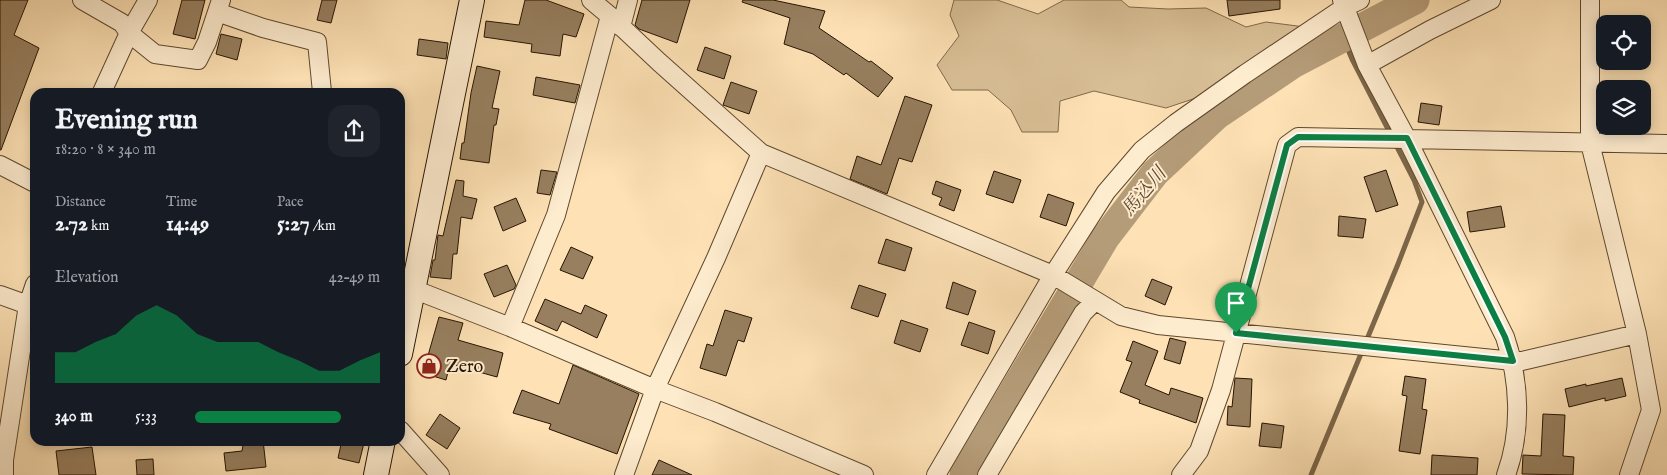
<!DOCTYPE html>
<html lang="en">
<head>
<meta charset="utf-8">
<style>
  :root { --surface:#171b24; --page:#20242c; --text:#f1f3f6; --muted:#9ea1a6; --accent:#0b8043 }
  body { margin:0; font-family:"IM FELL English","Noto Serif JP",serif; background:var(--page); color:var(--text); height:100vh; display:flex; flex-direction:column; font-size:19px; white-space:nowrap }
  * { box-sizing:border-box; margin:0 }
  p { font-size:16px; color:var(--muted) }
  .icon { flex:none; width:28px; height:28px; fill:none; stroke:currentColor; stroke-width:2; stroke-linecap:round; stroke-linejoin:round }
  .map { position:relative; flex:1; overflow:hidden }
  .details { position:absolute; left:30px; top:88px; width:375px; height:358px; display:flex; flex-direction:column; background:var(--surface); border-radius:15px; box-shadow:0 2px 12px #0003 }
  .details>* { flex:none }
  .tools { position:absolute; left:1596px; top:15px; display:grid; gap:10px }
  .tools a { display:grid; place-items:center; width:55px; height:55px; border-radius:10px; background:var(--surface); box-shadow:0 2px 12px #0003; font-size:25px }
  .pin { position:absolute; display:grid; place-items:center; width:42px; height:42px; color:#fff; margin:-51px -21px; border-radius:50% 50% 50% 0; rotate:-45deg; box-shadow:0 0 5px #0007 }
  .pin .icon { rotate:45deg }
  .round { display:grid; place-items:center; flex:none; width:52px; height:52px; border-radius:15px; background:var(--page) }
  .head { display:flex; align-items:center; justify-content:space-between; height:85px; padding:0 25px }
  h1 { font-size:28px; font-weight:700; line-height:38px }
  .metrics { display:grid; grid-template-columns:repeat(3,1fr); gap:8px; height:85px; padding:5px 25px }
  .metrics div { display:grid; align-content:center }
  .metrics b { font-size:21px; font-weight:700 }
  .metrics small { font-size:14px; font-weight:400 }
  .metrics p { font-size:14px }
  .chart { height:140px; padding:10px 25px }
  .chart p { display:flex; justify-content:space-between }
  .chart svg { width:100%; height:90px; margin-top:5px; fill:var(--accent); opacity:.7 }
  ul { padding:0 25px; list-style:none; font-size:16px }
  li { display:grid; grid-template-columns:80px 60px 1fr; align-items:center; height:38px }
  li i { height:12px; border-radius:6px; background:var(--accent) }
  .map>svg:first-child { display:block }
  .green { fill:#d9bf96; stroke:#806a4c }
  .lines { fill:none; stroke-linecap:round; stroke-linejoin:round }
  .stream { stroke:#7c6648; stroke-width:5 }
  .river { stroke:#b59c78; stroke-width:29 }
  .building { fill:#977f5f; stroke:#271401 }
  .street-casing { stroke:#5d482e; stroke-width:20 }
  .secondary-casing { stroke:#271401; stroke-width:26 }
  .street { stroke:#feeccf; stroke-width:18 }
  .secondary { stroke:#feeccf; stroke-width:24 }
  .route-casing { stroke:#fff; stroke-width:10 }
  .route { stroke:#0b8043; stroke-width:6 }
  .labels { text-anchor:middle; stroke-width:4; stroke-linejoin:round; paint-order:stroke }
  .poi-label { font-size:18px; fill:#271401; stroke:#feeccf; text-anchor:start }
  .water-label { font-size:19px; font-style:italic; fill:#604a31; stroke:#feeccf }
</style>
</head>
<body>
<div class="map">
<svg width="1667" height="475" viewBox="0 0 1667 475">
  <rect width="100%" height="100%" fill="#fee2b5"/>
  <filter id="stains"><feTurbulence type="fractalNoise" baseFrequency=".004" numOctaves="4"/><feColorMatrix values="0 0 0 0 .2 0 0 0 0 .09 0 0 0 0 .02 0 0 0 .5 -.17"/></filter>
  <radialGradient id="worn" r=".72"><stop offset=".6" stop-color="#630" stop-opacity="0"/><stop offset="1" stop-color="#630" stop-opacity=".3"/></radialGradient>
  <path class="green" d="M954,0H997L1038,14L1064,0H1121L1129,7L1168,9L1206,8L1246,27L1266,22L1313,28L1196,98L1166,108L1094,91L1060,101L1058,132H1022L1011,110L988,90H952L937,65L959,36L950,15Z"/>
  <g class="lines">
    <path class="stream" d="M1343,38L1352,59L1391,135
      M1311,475L1398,264L1422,202L1414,180L1395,143"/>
    <path class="river" d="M964,475L1105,238L1155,173L1217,115L1293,64L1415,0"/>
  </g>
  <path class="building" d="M0,0H28L14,35L39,48L1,150H0Z
    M182,0H205L195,39L173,34Z
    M322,0H337L331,23L317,20Z
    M525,0H546L584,14L576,37L563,34L560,56L531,52L532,44L484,37L486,21L519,25Z
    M642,0H690L677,43L639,29L635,25Z
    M743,0H773L825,11L819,28L869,62L871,61L893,78L878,97L846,73L844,75L813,54L784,44L790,18L742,2Z
    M1227,0H1280V9L1229,16Z
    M221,34L242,39L237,60L216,54Z
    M419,39L448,43L446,59L417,55Z
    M705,47L731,56L724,79L697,70Z
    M477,66L500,71L492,108L499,109L496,125H494L489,163L460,159L462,143H464L471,93Z
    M536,77L580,85L575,103L533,95Z
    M731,82L757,91L749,114L723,105Z
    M905,96L932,105L912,162L899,158L887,194L850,179L857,156L881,165Z
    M1421,103L1442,106L1439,125L1418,122Z
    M541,170L557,172L550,195L537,193Z
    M1386,170L1398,205L1376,212L1364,177Z
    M994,171L1021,180L1013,203L986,194Z
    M456,180L464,181L463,196L477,199L472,219L461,217L457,254H453L451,279L430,277L433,260H435L438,235L443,236Z
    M936,181L961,190L954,211L939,205L942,198L932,194Z
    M1048,194L1074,203L1066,226L1040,217Z
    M516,198L526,221L503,231L494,207Z
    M1501,206L1505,227L1470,232L1467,212Z
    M1339,216L1366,219L1363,238L1338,236Z
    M886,239L912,248L905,271L878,263Z
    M571,247L593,257L583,279L560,270Z
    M507,265L516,285L514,289L494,297L484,274Z
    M1152,279L1172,287L1165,305L1145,296Z
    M953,282L976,291L968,315L946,308Z
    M859,285L886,294L878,317L851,308Z
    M545,299L581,314L585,305L607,315L597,338L562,321L557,331L535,321Z
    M725,310L752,318L744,342L738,340L726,376L700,368L707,344L713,346Z
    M439,317L463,323L458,340L503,353L497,377L450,364L446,380L423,373Z
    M901,320L928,329L920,352L894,343Z
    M969,322L995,331L988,354L961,345Z
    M1170,338L1186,342L1180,364L1164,359Z
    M1133,341L1158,351L1145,385L1169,395L1171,388L1203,398L1196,423L1139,403L1140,400L1120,392L1132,362L1126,360Z
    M573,365L639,394L617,454L549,429L551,424L513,413L522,390L559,404Z
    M1405,376L1426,379L1422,409L1427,410L1420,454L1399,451L1407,396L1402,395Z
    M1235,378L1252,379L1250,427L1227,425L1228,406L1232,407Z
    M1622,378L1626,396L1605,401V398L1569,407L1565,389L1586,384V386Z
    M440,414L460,428L447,449L426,435Z
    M1543,414L1565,415L1563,456L1574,457L1573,475L1522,474L1523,455L1541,456Z
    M1262,423L1284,426L1281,448L1259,446Z
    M244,440H263L266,467L226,471L224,453L242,451Z
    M342,440H354L364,443L359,463L338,458Z
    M92,447L96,475H59L56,451Z
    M1432,455L1478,458L1477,475H1431Z
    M153,459L154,475H137L136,460Z
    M659,460L692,475H652Z"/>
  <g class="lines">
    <g class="street-casing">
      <path id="street" d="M82,0L122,23L129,33L155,54L198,60L207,42L221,0
        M591,0L610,16L659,62L761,153L1053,275L1121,316L1158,325L1513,361H1522L1637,334
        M1342,0L1367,65L1407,139L1505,337C1520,381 1522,431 1506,475
        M1590,0V143L1637,334L1651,410L1629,475
        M217,12L263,28L317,42L322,92
        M621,27L628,0
        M1367,65L1430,30L1491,0
        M102,92L129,33L148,0
        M0,165L35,183
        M413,289L510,327L655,389L715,412L864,475
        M0,295L28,305
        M510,327L556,215L610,16
        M400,430L440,475
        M4,475V460L28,305L35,284
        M624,475L655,389L716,258L761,153
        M936,475L1053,275L1106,192L1142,150L1176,123L1245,74L1345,7L1360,0
        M987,475L1083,313L1095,301
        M1181,475L1199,451L1221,390L1287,145L1298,137L1667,144"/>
    </g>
    <g class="secondary-casing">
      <path id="secondary" d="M400,354L472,0
        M376,475L383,440"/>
    </g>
    <use href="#street" class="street"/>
    <use href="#secondary" class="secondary"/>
  </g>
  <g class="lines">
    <g class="route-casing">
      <path id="route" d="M1298,137L1407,138L1505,337L1513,361L1236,333L1287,145Z"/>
    </g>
    <use href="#route" class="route"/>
  </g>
  <defs>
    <g id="shop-ring" transform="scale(1.25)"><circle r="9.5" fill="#feeccf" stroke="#8f2418" stroke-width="1.5"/><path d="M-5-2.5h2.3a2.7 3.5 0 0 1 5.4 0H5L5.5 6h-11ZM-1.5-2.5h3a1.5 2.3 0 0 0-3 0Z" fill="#8f2418"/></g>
  </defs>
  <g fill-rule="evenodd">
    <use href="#shop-ring" x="429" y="366"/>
  </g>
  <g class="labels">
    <g class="poi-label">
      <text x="446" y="372">Zero</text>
    </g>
    <g class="water-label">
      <text transform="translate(1143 191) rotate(-50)" y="7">馬込川</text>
    </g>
  </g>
  <rect width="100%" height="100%" filter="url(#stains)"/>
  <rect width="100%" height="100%" fill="url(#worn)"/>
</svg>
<div class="tools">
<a><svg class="icon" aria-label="locate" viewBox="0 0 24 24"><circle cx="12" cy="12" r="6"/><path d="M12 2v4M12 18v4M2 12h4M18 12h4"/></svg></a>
<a><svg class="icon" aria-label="layers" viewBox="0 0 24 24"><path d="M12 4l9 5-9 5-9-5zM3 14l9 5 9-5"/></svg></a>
</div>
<div class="pin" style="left:1236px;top:333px;background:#1e9e55"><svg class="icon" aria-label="arrive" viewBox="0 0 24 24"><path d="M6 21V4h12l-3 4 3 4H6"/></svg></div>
<section class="details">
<div class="head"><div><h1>Evening run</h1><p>18:20 · 8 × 340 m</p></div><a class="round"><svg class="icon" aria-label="share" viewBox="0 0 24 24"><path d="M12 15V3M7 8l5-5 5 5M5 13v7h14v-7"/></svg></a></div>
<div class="metrics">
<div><p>Distance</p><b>2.72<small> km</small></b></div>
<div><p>Time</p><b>14:49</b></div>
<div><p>Pace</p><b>5:27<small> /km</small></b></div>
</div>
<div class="chart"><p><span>Elevation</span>42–49 m</p>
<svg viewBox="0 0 160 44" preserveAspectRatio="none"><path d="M0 44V29L10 29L20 24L30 20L40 11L50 6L60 11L70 20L80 24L90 24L100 24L110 29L120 33L130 38L140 38L150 33L160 29V44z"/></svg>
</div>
<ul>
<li><b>340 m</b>5:33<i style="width:79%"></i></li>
</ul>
</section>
</div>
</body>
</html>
